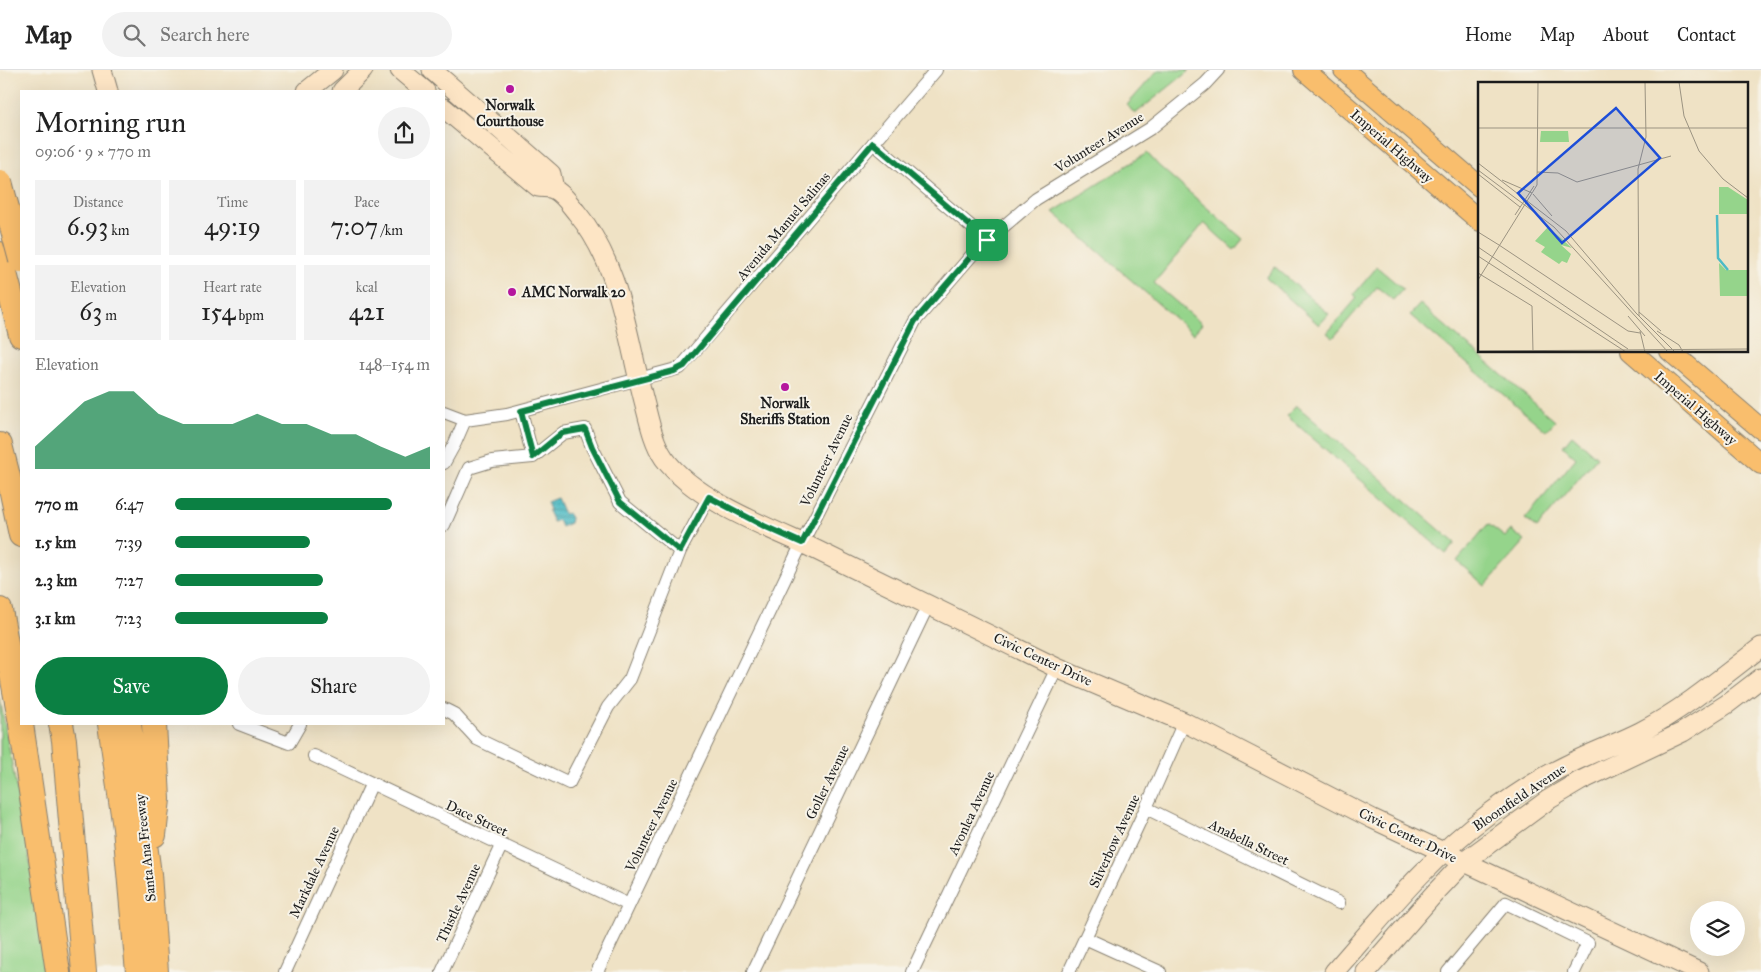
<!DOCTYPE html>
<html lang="en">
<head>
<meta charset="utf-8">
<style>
  :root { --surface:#fff; --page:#f2f2f2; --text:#222; --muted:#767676; --line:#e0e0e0; --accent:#0b8043 }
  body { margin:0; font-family:"IM FELL Great Primer",serif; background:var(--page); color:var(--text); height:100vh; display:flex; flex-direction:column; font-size:19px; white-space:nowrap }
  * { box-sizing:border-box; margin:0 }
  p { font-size:16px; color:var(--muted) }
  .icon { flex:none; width:28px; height:28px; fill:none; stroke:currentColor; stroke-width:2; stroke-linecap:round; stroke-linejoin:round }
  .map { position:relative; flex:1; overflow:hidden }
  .side { position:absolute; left:20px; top:20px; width:425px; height:635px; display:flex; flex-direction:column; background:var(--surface); border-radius:0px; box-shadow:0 5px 20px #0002 }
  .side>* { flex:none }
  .controls { position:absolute; left:1690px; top:831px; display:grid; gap:10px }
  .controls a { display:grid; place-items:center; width:55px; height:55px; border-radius:50%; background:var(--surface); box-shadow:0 5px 20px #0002; font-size:25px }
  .pin { position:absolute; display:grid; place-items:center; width:42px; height:42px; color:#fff; margin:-21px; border-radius:10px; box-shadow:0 2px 8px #0006 }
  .round { display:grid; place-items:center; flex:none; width:52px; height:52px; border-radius:26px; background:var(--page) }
  .head { display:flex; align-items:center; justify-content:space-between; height:85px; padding:0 15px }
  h1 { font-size:28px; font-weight:600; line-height:38px }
  .metrics { display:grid; grid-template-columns:repeat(3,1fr); gap:8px; height:85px; padding:5px 15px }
  .metrics div { display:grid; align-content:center; border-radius:0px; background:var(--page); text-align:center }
  .metrics b { font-size:25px; font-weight:600 }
  .metrics small { font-size:14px; font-weight:400 }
  .metrics p { font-size:14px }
  .chart { height:140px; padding:10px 15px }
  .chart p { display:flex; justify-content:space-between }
  .chart svg { width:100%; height:90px; margin-top:5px; fill:var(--accent); opacity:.7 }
  .primary-button { display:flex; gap:10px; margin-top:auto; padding:10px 15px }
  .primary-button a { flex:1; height:58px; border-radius:30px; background:var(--accent); color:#fff; font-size:20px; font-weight:600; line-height:58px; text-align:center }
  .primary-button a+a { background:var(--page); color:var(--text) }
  ul { padding:0 15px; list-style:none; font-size:16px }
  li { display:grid; grid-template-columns:80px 60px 1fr; align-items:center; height:38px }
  li i { height:12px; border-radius:6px; background:var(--accent) }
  header { display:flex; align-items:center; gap:30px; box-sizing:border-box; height:70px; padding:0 25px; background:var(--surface); border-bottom:1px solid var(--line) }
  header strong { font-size:24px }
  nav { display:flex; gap:28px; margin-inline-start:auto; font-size:18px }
  .search { width:350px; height:45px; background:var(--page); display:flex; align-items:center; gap:12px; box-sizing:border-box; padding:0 18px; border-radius:28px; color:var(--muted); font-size:19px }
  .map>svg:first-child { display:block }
  .green { fill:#95d48b; stroke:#587854 }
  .water { fill:url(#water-rules); stroke:#346c70 }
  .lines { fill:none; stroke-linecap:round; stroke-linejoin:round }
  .street-casing { stroke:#867f70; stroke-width:14 }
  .secondary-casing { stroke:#867f70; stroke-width:21 }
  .primary-casing { stroke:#867f70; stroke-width:22 }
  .highway-casing { stroke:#867f70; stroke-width:26 }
  .street { stroke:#fff; stroke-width:12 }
  .secondary { stroke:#fde5c5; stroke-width:19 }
  .primary { stroke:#f9be6d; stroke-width:20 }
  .highway { stroke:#f9be6d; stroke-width:24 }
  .highway-bridge-casing { stroke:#867f70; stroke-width:26; stroke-linecap:butt }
  .highway-bridge { stroke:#f9be6d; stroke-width:24 }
  .route-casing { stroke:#fff; stroke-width:10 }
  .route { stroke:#0b8043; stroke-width:6 }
  .poi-dot { fill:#b5179e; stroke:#f7f3e8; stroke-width:2 }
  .labels { text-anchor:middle; stroke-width:4; stroke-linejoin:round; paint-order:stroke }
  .poi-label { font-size:14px; font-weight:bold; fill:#1c1c1c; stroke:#f7f3e8 }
  .street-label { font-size:14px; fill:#1c1c1c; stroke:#f7f3e8 }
  .inset-river { fill:none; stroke:#4dbbc5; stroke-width:2.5 }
  .inset-road { fill:none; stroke:#9b9381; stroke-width:1 }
  .view { fill:#1d4ed8; fill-opacity:0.15; stroke:#1d4ed8; stroke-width:2.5 }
  .inset-edge { fill:none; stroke:#1c1c1c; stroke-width:2.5 }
</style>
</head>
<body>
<header>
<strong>Map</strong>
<div class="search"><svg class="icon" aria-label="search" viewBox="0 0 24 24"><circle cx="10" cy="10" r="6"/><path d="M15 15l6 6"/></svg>Search here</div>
<nav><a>Home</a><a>Map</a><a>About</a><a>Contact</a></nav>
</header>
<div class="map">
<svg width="1761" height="902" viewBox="0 0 1761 902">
  <defs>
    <pattern id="water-rules" width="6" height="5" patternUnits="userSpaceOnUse" patternTransform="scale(1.25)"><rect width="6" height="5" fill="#4dbbc5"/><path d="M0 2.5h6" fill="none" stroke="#3f979f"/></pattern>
  </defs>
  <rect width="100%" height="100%" fill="#f7f3e8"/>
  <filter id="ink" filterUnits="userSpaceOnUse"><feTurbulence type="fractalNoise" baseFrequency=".02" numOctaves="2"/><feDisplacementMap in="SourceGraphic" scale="10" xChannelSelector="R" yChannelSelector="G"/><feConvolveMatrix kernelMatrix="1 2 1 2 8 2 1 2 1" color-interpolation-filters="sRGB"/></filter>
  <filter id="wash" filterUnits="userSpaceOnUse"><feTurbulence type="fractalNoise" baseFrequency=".0096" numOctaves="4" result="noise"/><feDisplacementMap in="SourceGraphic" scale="20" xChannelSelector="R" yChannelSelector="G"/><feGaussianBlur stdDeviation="1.12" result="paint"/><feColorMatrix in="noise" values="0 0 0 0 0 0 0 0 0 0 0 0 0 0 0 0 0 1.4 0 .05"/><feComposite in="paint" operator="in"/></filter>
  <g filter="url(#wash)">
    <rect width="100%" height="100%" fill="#efe2c5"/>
    <path class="green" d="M1158,0H1190L1135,44L1127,35Z
      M1147,83L1159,96L1243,169L1234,180L1204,153L1154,213L1202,254L1193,264L1053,142Z
      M1275,197L1329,244L1319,255L1266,208Z
      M1377,197L1403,219L1393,230L1377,217L1333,268L1327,263L1357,228L1354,224Z
      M1420,234L1555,351L1546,361L1410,245Z
      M1296,335L1455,473L1446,484L1287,346Z
      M1572,365L1597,387L1537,458L1525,449L1576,388L1563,376Z
      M1488,454L1505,467L1511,460L1525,471L1485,516L1457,491Z
      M0,629L33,809L46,902H0Z"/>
    <path class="water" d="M557,428L564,444L568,443L571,448L570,453L561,457L558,450L553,452L548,441L550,440L547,432Z"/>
  </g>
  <g filter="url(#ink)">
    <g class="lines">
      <g class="street-casing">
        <path id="street" d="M873,73L987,170
          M521,341L533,387
          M444,342L465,350L507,344L680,298L936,0
          M444,393L455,373L465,350
          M444,455L469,398L492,391L533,387L563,363L585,359L592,377L620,432L680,481L630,609L608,637L569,713L477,669L454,644L444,639
          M680,481L709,427
          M239,654L289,673L300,654
          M314,686L629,835
          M1146,738L1339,833
          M1085,868L1160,902
          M285,902L371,715
          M442,902L501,776
          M597,902L802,473L915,251L978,178L1036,129L1151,58L1205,14L1218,0
          M753,902L928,535
          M912,902L1057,598
          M1069,902L1146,738L1184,652
          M1448,902L1506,833L1588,873L1574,902"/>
      </g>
      <g class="secondary-casing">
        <path id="secondary" d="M102,0L108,21
          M400,0L425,21
          M432,0L551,104L554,119
          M307,21L333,0
          M342,21L363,0
          M444,38L538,117C543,118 549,117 553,119C563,123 571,136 577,143C621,196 627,267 644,331C649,350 653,372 664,388C692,427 759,454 802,473L1057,598L1184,652L1373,749L1699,902
          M1334,902C1383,846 1430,787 1490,743C1516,724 1543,706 1571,693C1593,682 1618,673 1640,662C1684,639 1722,607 1761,577
          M1366,902L1433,825L1464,792L1548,730L1580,711L1683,662L1727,634L1761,608"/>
      </g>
      <g class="primary-casing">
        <path id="primary" d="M1304,0L1480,151
          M1344,0L1480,117
          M1631,281L1761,394
          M1670,281L1761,359"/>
      </g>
      <g class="highway-casing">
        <path id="highway" d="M0,184L21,265
          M0,375L11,418L21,465
          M0,540L21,653
          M21,654L58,902
          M61,654L64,670L84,902
          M110,654L125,758L138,902
          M129,654L149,804L156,902
          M154,765L158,729L154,654"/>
      </g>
      <use href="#street" class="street"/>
      <use href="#secondary" class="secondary"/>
      <use href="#primary" class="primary"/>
      <use href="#highway" class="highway"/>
      <g class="highway-bridge-casing">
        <path id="highway-bridge" d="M0,112L21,190"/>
      </g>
      <use href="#highway-bridge" class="highway-bridge"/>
    </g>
  </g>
  <g class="lines" filter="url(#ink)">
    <g class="route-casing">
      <path id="route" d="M873,73L987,170L978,178L915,251L802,473L764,456L709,427L680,481L620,432L592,377L585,359L562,363L533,387L521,341L674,301L684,296Z"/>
    </g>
    <use href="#route" class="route"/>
  </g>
  <g class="poi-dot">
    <circle cx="510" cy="19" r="5"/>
    <circle cx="512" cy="222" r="5"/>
    <circle cx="785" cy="317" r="5"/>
  </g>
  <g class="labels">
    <g class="poi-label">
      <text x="510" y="40">Norwalk<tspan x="510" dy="16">Courthouse</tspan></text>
      <text x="522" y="227" text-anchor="start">AMC Norwalk 20</text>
      <text x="785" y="338">Norwalk<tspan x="785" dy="16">Sheriffs Station</tspan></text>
    </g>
    <g class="street-label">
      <text transform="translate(1099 72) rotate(-32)" y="5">Volunteer Avenue</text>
      <text transform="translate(1392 76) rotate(41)" y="5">Imperial Highway</text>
      <text transform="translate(783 156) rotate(-50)" y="5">Avenida Manuel Salinas</text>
      <text transform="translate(1696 338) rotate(41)" y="5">Imperial Highway</text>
      <text transform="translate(826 390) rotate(-64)" y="5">Volunteer Avenue</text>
      <text transform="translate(1043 589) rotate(25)" y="5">Civic Center Drive</text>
      <text transform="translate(827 712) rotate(-64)" y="5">Goller Avenue</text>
      <text transform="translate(1519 727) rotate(-34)" y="5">Bloomfield Avenue</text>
      <text transform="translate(971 743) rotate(-65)" y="5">Avonlea Avenue</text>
      <text transform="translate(477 748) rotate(25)" y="5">Dace Street</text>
      <text transform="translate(651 755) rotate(-64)" y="5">Volunteer Avenue</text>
      <text transform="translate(1408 765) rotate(26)" y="5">Civic Center Drive</text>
      <text transform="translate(1114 771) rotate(-65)" y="5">Silverbow Avenue</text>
      <text transform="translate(1249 772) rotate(26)" y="5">Anabella Street</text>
      <text transform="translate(145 778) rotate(-96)" y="5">Santa Ana Freeway</text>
      <text transform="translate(314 802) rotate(-65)" y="5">Markdale Avenue</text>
      <text transform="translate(458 833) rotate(-65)" y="5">Thistle Avenue</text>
    </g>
  </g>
  <g transform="translate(1478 12)">
    <rect width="270" height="270" fill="#efe2c5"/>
    <path d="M90,49L91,60H62L63,49ZM241,105H250L270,118V132H241ZM70,145L94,166L83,163L93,172L89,181L84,179L81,182L63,170L67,165L57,159ZM241,181L248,188H270V214H242Z" fill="#95d48b"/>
    <path class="inset-river" d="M239,133L240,176L250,188"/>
    <path class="inset-road" d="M201,0L206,34L221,69L245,97L270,116M0,46H270M0,81L88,149L158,231L197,270M0,88L76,145L190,270M59,90L80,91L99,100L193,74M0,92L42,125M24,98L54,111M55,112L74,134M37,133L56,104M0,150L21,163M21,163L150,249L162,251M0,165L150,267M0,174L148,270M0,191L54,224L55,270M0,198L59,103L60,0M161,230L183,249M150,234L167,254M161,234L160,87L168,55L167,0M162,249L167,270M179,249L201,263L205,270M0,269L270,267"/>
    <path class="view" d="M138,26L182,76L84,161L40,111Z"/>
    <rect width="270" height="270" class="inset-edge"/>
  </g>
</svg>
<div class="controls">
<a><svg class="icon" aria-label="layers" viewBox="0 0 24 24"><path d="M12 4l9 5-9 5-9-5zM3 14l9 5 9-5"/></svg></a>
</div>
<div class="pin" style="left:987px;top:170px;background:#1e9e55"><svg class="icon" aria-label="arrive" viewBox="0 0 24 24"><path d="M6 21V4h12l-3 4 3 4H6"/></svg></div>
<section class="side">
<div class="head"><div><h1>Morning run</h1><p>09:06 · 9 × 770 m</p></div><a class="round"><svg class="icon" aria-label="share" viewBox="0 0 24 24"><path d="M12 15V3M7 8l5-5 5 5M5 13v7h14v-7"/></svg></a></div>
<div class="metrics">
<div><p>Distance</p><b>6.93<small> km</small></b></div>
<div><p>Time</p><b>49:19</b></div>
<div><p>Pace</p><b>7:07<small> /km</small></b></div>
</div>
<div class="metrics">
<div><p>Elevation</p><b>63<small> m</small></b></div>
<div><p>Heart rate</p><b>154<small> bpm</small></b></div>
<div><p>kcal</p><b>421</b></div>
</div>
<div class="chart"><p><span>Elevation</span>148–154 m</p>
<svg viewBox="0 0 160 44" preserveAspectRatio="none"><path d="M0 44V33L10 22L20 11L30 6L40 6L50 17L60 22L70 22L80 22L90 17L100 22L110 22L120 27L130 27L140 33L150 38L160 33V44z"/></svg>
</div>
<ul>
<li><b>770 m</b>6:47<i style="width:85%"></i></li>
<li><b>1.5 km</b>7:39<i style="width:53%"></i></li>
<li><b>2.3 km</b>7:27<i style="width:58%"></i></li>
<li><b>3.1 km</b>7:23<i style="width:60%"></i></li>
</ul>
<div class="primary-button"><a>Save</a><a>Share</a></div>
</section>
</div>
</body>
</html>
